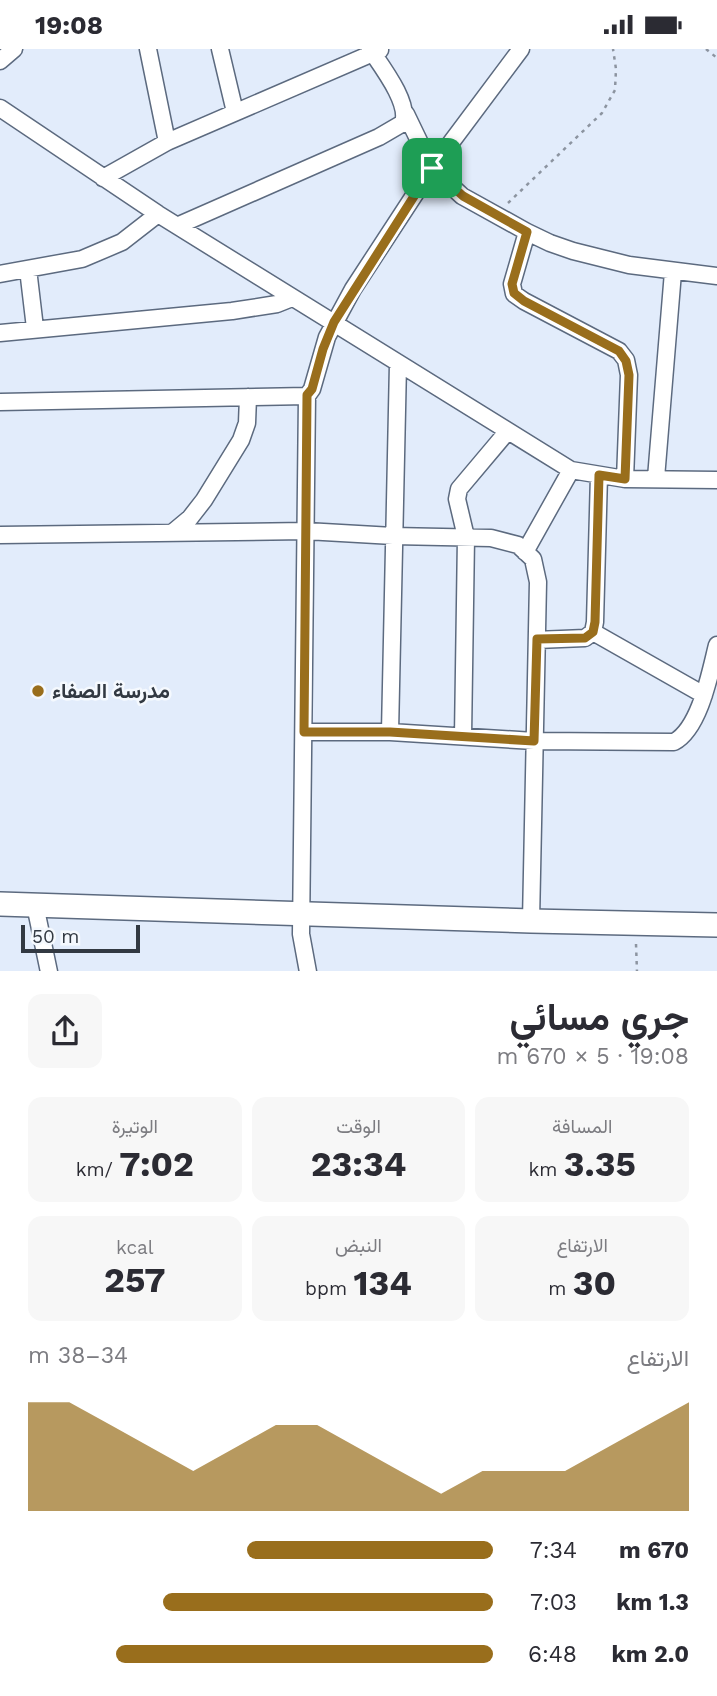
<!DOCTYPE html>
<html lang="ar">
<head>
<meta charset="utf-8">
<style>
  :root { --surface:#fff; --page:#f7f7f7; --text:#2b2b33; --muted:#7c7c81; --accent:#996e1c }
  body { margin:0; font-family:"Work Sans",Vazirmatn,sans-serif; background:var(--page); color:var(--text); direction:rtl; height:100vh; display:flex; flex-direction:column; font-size:26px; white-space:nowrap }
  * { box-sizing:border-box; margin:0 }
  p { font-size:23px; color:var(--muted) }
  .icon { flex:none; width:38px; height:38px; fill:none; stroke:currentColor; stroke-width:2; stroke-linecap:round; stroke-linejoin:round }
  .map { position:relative; height:922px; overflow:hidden; direction:ltr }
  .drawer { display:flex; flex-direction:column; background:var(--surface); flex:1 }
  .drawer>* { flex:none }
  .scale { position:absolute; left:21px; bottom:18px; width:119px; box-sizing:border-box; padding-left:7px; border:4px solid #323942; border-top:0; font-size:19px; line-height:24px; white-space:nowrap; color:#323942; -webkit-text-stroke:5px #f5f9fe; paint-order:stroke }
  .pin { position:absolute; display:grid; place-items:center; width:60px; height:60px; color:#fff; margin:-30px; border-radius:14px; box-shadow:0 4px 10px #0006 }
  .round { display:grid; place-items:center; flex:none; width:74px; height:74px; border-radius:14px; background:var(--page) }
  .summary { display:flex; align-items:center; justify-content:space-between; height:119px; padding:0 28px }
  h1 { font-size:38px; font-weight:700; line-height:52px }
  .figures { display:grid; grid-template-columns:repeat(3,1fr); gap:10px; height:119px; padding:7px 28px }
  .figures div { display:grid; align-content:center; border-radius:14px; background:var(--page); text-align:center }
  .figures b { font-size:35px; font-weight:700 }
  .figures small { font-size:19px; font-weight:400 }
  .figures p { font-size:19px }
  .chart { height:196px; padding:14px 28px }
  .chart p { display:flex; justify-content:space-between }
  .chart svg { width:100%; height:126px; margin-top:7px; fill:var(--accent); opacity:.7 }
  ul { padding:0 28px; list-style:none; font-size:23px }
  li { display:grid; grid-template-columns:112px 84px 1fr; align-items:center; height:52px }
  li i { height:18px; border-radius:9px; background:var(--accent) }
  .status { display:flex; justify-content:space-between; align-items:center; height:49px; padding:0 35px; background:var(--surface); direction:ltr }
  .status svg { height:19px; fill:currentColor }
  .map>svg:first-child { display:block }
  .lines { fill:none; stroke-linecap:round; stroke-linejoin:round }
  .street-casing { stroke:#5c6a7f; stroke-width:19 }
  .secondary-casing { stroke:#5c6a7f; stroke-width:26 }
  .path { stroke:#8c94a0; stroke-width:2.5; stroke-dasharray:3.5 5; stroke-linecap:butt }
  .street { stroke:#fff; stroke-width:16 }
  .secondary { stroke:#fff; stroke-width:23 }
  .route-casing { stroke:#fff; stroke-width:14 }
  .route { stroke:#996e1c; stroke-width:9 }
  .poi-dot { fill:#996e1c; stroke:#f5f9fe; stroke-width:2.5 }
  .labels { text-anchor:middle; stroke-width:5; stroke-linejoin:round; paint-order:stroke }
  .poi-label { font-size:21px; font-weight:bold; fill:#323942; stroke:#f5f9fe; text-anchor:start }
</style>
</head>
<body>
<div class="status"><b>19:08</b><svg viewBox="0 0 49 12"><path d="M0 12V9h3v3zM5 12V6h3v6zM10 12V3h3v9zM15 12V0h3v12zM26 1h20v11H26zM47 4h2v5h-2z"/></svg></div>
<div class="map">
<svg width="717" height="923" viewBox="0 0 717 923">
  <rect width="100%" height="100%" fill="#e2ecfb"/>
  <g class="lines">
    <g class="street-casing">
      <path id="street" d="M148,0L167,93
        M220,0L235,63
        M0,12L14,0
        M0,59L158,165L571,421L625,430L717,431
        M406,65L432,119L462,147L527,183L550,194L573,202L629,216L717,227
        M103,129L167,93L380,1
        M179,176L379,88L403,74C410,54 382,18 370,0
        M527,183L512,235L514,245L524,252L619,302L626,311L629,326L625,430
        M28,220L35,279
        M0,225L82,210L122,193L158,165
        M0,284L232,262L277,255L292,249
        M0,353L307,347
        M656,429L673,223
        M172,484L190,469L204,451L241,391L247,374L248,348
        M0,486L306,482L393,487L491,489L518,496L533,510L538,533L531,872
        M525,503L571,421
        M593,583L704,646
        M537,591L585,589L593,583L595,573L599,426
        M304,683H390L534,692L674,693C700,679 710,624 717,596
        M390,683L398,315
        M463,687L466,488L457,450L459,440L507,383
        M35,856L49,923
        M308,923L301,885L307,347L312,340L327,288L353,240L432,119L521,0"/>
    </g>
    <g class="secondary-casing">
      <path id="secondary" d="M0,855L531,872L717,876"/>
    </g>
    <path class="path" d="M706,0L717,9
      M508,154L602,64L615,41L616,20L613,0
      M636,895L637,923"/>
    <use href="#street" class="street"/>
    <use href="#secondary" class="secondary"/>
  </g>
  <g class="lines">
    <g class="route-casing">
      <path id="route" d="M432,119L463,147L527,183L512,235L514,244L524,252L619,302L626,312L629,326L625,430L599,426L595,573L593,583L585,589L537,590L534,692L390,683H304L307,346L312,340L323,300L334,273Z"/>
    </g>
    <use href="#route" class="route"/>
  </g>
  <circle class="poi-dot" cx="38" cy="642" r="7"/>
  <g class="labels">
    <g class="poi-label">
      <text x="52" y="649">مدرسة الصفاء</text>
    </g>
  </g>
</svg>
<div class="scale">50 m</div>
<div class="pin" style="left:432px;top:119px;background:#1e9e55"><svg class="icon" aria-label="arrive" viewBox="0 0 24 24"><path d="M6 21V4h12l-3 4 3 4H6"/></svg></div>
</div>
<section class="drawer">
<div class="summary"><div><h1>جري مسائي</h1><p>19:08 · 5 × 670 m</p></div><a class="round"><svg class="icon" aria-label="share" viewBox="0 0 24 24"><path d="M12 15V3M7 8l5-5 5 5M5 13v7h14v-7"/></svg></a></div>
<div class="figures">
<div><p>المسافة</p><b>3.35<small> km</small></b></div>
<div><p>الوقت</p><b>23:34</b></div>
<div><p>الوتيرة</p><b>7:02<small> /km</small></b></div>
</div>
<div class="figures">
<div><p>الارتفاع</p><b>30<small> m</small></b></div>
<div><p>النبض</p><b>134<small> bpm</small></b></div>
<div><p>kcal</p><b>257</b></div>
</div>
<div class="chart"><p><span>الارتفاع</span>34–38 m</p>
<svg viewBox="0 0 160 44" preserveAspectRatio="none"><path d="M0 44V6L10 6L20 14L30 22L40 30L50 22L60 14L70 14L80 22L90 30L100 38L110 30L120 30L130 30L140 22L150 14L160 6V44z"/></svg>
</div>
<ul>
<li><b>670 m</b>7:34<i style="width:53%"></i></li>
<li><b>1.3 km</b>7:03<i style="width:71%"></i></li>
<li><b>2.0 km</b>6:48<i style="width:81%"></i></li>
</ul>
</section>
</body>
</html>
